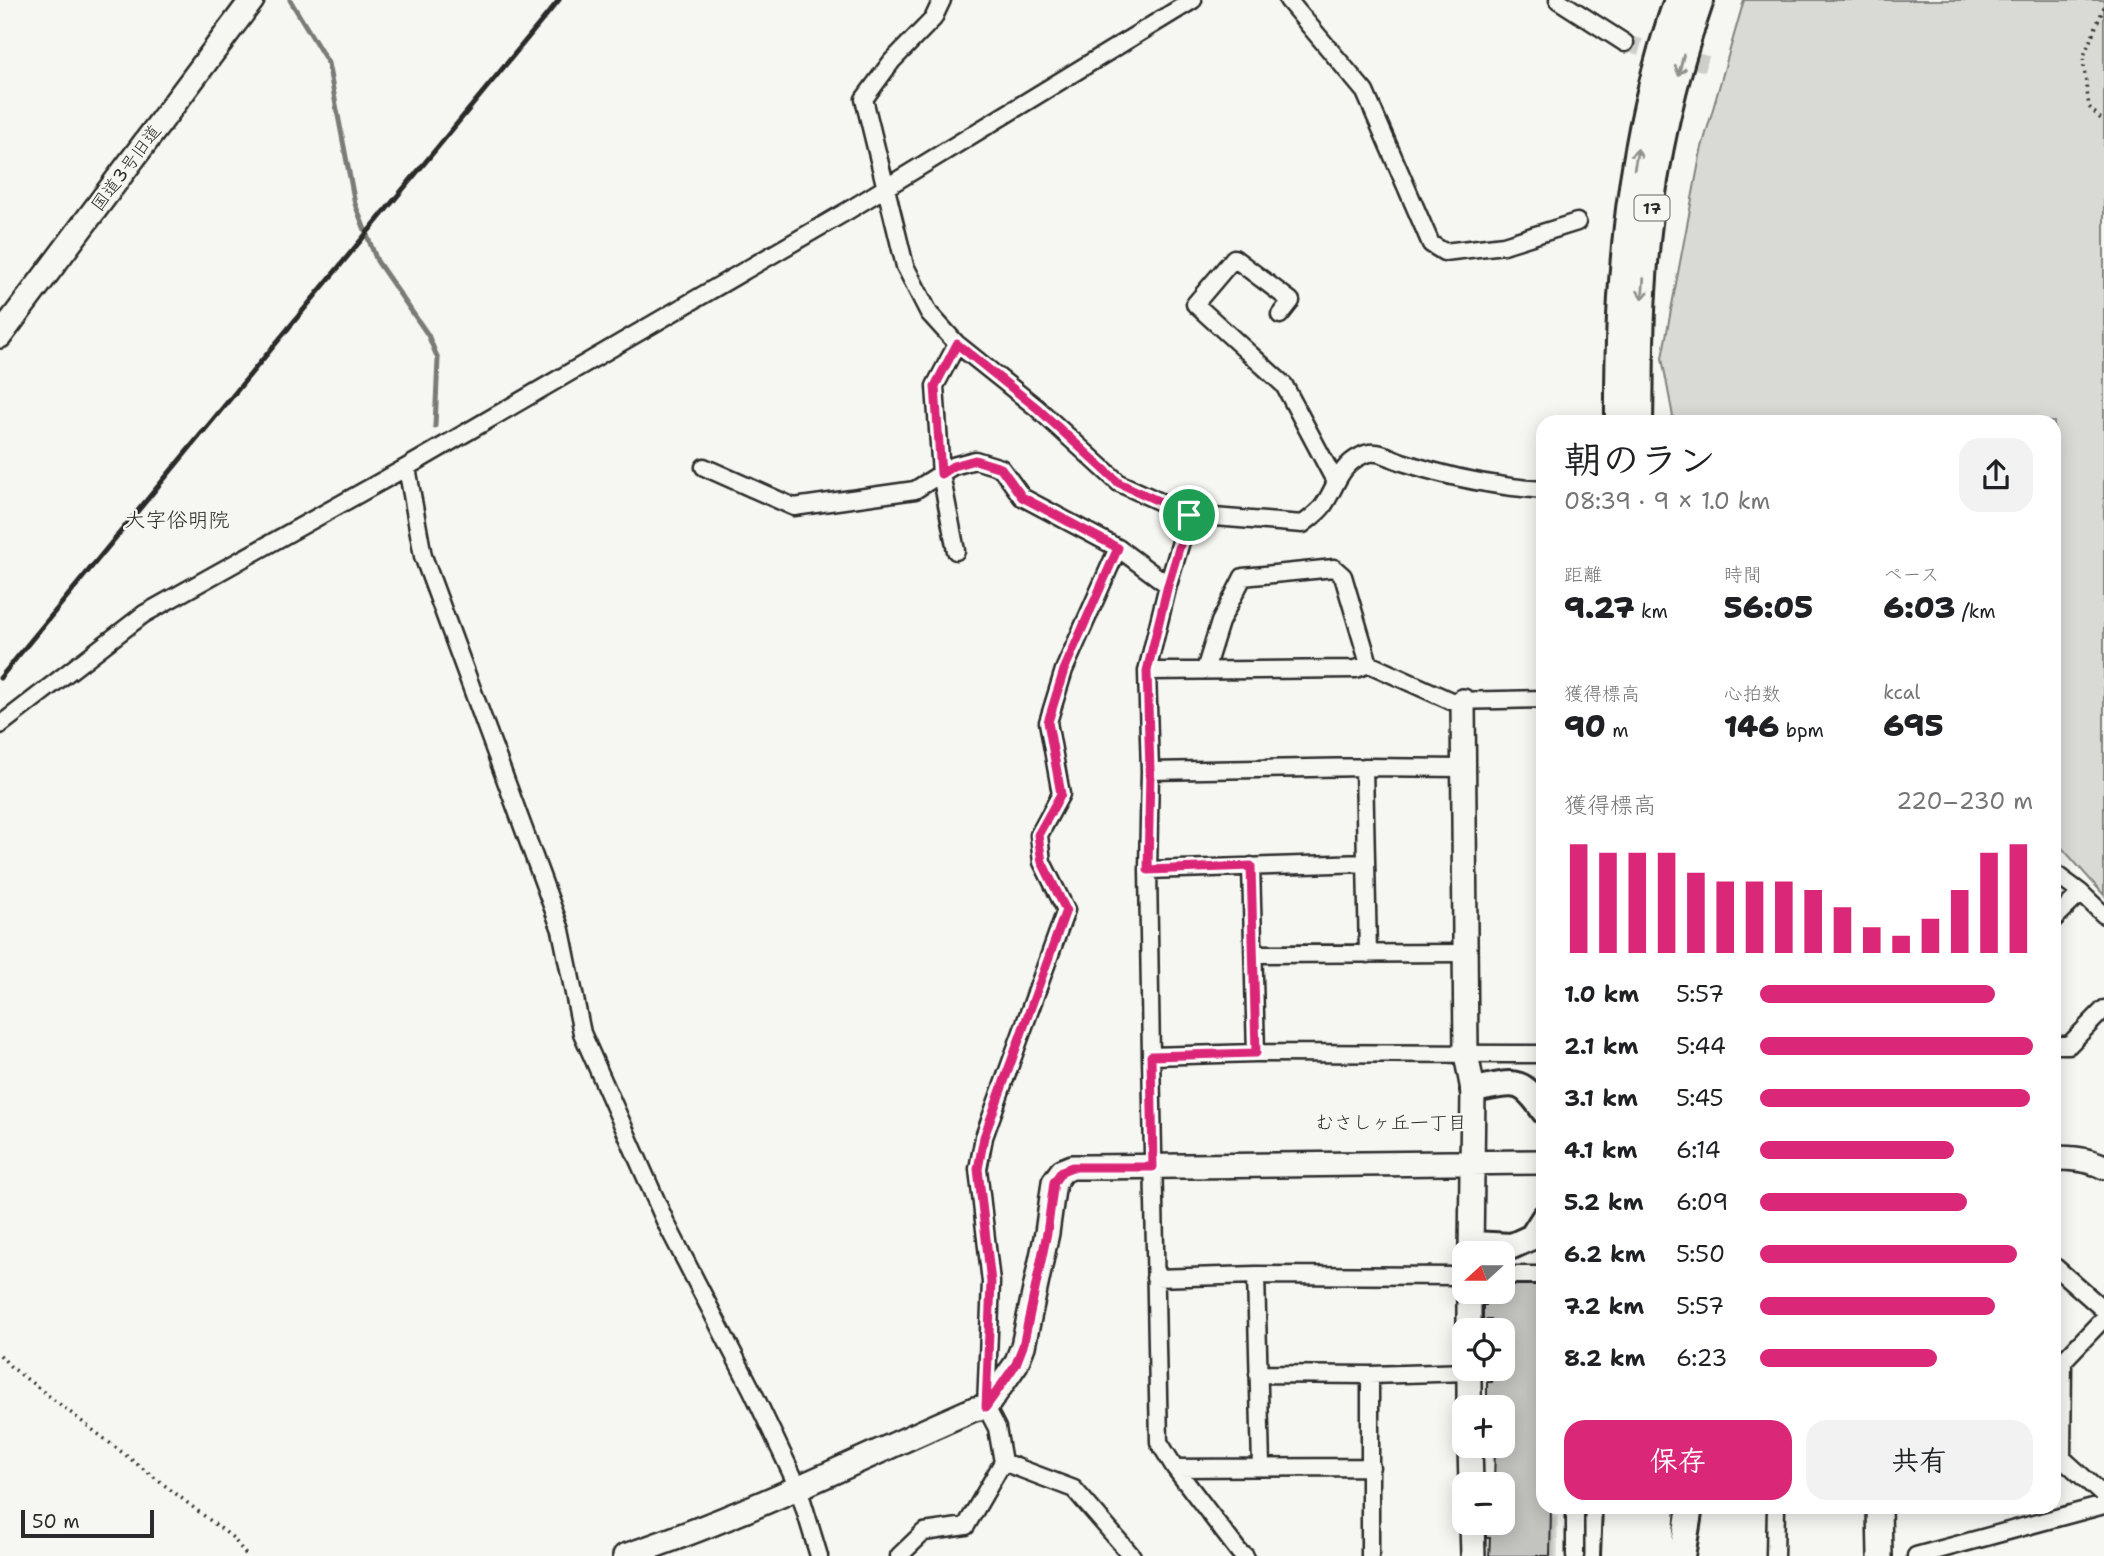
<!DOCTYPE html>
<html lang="ja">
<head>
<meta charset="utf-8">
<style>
  :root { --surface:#fff; --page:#f2f2f2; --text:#202124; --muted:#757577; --accent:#db2777 }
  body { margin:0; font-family:"Shantell Sans","Klee One",sans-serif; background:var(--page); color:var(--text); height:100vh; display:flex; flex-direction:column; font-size:26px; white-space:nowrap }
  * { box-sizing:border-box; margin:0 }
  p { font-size:23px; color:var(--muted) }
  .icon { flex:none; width:38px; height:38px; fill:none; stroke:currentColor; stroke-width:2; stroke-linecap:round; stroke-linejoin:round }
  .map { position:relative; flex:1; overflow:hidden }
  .details { position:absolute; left:1536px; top:415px; width:525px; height:1099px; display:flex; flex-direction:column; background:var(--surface); border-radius:21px; box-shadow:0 4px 18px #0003 }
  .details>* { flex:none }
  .needle { width:46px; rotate:249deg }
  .buttons { position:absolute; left:1452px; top:1241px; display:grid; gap:14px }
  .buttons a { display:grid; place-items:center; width:63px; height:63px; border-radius:14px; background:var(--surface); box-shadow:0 4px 18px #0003; font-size:35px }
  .scale { position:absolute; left:21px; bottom:18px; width:133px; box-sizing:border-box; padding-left:7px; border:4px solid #2b2b2b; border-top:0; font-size:19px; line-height:24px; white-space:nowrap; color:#2b2b2b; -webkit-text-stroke:5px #f6f6f2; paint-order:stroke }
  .pin { position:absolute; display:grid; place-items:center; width:60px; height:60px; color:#fff; margin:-30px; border:4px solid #fff; border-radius:50%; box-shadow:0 2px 7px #0007 }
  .round { display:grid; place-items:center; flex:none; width:74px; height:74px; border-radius:21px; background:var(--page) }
  .summary { display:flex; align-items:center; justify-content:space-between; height:119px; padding:0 28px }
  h1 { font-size:38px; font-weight:800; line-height:52px }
  .figures { display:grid; grid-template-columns:repeat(3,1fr); gap:10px; height:119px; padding:7px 28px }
  .figures div { display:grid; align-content:center }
  .figures b { font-size:30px; font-weight:800 }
  .figures small { font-size:19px; font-weight:400 }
  .figures p { font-size:19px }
  .chart { height:196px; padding:14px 28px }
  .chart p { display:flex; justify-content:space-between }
  .chart svg { width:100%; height:126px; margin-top:7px; stroke:var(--accent); stroke-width:6 }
  .cta { display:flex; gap:14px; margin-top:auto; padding:14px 28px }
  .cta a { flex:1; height:80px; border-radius:21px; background:var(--accent); color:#fff; font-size:28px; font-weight:800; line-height:80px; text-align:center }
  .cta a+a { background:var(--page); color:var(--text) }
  ul { padding:0 28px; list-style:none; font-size:23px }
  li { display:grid; grid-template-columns:112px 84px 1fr; align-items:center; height:52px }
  li i { height:18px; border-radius:9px; background:var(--accent) }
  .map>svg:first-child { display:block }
  .green { fill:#d9d9d5; stroke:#828280; stroke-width:2 }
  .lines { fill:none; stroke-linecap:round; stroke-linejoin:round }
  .stream { stroke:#7a7a78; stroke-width:5 }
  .building { fill:#c3c3c0; stroke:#2b2b2b; stroke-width:2; filter:url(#shadow) }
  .street-tunnel { stroke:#cdcdca; stroke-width:16; stroke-dasharray:16 8; stroke-linecap:butt }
  .street-casing { stroke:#2b2b2b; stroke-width:21 }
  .secondary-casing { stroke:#2b2b2b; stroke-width:28 }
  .primary-casing { stroke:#2b2b2b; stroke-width:30 }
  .path { stroke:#2b2b2b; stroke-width:3.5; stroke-dasharray:2 5; stroke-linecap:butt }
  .street { stroke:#f6f6f2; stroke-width:16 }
  .secondary { stroke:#f6f6f2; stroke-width:23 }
  .primary { stroke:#f6f6f2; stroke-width:24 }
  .rail { stroke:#2b2b2b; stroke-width:5 }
  .oneway { stroke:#90908e }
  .route-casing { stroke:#fff; stroke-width:14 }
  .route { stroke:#db2777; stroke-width:9 }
  .labels { text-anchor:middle; stroke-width:5; stroke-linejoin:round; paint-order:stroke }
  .shield { fill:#f6f6f2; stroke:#686867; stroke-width:2 }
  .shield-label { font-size:16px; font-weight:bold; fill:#2b2b2b }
  .street-label { font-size:18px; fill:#2b2b2b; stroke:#f6f6f2 }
  .neighbourhood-label { font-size:19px; fill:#2b2b2b; stroke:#f6f6f2 }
  .quarter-label { font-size:21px; fill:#2b2b2b; stroke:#f6f6f2 }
</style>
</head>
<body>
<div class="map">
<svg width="2104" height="1556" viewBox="0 0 2104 1556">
  <defs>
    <filter id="shadow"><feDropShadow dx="4.5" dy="8" stdDeviation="3.5" flood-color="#0004"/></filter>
  </defs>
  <rect width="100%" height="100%" fill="#f6f6f2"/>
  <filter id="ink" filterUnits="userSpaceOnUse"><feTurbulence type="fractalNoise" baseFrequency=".0143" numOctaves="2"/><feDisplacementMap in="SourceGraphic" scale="14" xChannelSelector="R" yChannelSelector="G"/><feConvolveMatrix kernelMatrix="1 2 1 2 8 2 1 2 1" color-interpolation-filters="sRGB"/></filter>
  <g filter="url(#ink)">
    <path class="green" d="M1744,0H2104V895L2055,840L2054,422H1674L1662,358L1701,151Z"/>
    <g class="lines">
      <path class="stream" d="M290,0L328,63L355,204L377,261L428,335L438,359L435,426"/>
    </g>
    <path class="building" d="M1503,1285H1544V1507H1551L1550,1556H1489L1490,1538H1486V1523L1503,1524V1484H1494L1495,1446H1503V1407H1487V1382H1492V1376H1503V1330H1490L1491,1320H1483V1305H1486V1292H1503Z"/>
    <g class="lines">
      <path class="street-tunnel" d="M1625,43L1707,64"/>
      <g class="street-casing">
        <path id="street" d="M942,0L933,19L892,61L864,99L905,266L929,313L957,344L1037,408L1119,483L1189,515L1303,524C1310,518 1318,513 1323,506C1336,488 1338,467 1361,456C1375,448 1388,457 1402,462C1448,477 1495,487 1544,490
          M1288,0L1365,92L1431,244L1444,252L1504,245L1577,222
          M1558,0L1625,43
          M1280,315L1291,301L1234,258L1195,304L1284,385L1335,481
          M407,467L423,556L561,930L582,1033L666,1223L752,1390L798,1487L819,1556
          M704,467L794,507L915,490L953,466L975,460L1001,468L1022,497L1118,548L1168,585
          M1189,515L1168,585L1147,671L1150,771L1148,870L1151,1056L1159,1442L1175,1468L1240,1553L1245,1556
          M956,551L941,474L935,386L957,344
          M1205,670L1220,622L1243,577L1334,568L1343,576L1369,664
          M1147,671L1356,669L1369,664L1451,701L1544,699
          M0,725L144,614L407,467L849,210L1193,0
          M1364,767L1368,954
          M1150,771L1364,767L1462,768
          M1251,866L1256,1053
          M1148,870L1366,863
          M2054,873L2081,893L2104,915
          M2054,919L2081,893
          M1254,954L1464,953
          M2054,1045H2069L2104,1009
          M1151,1056L1256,1053L1544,1054
          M2054,1266L2104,1310
          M1256,1275L1261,1466
          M1503,1275H1544
          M1155,1278L1256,1275L1465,1276
          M2104,1318L2063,1361L2062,1458L2104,1496
          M1258,1374L1370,1375L1469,1372
          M1370,1375V1556
          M1003,1462L1074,1489L1132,1556
          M1175,1468L1371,1467
          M1575,1507V1556
          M899,1556L924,1532L966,1526L1003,1462L997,1428L986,1407L991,1282L978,1169L984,1137L1066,910L1042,862L1039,835L1061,794L1048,722L1064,670L1118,548
          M1775,1556L1776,1507
          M1916,1556L2104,1505"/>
      </g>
      <g class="secondary-casing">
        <path id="secondary" d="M0,336L252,0
          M1463,701L1466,1054L1473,1090L1471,1253
          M2054,1158C2072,1158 2088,1159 2104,1167
          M1469,1330V1292
          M1469,1368V1407
          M1470,1446L1471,1484
          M1879,1507L1880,1556
          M1472,1522L1473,1556
          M625,1556C745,1516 859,1459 974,1409L986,1407L1016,1364L1023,1346L1047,1233L1054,1182L1062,1171L1072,1167H1088L1544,1162"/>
      </g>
      <g class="primary-casing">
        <path id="primary" d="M1618,422C1617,279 1629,135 1677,0
          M1640,422C1641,379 1640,336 1643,293C1648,194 1668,94 1701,0
          M1473,1090C1512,1084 1519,1074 1544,1111
          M1472,1244L1512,1246L1532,1237L1544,1218
          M1614,1556L1616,1507
          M1635,1556L1640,1507
          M1659,1556L1663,1507
          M1682,1556L1690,1507"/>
      </g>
      <path class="path" d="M2104,7L2083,58L2089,107L2104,122
        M0,1355L10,1366L233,1538L247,1556"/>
      <use href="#street" class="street"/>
      <use href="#secondary" class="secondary"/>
      <use href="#primary" class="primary"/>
      <path class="rail" d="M0,678L559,0"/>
    </g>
    <defs><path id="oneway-shaft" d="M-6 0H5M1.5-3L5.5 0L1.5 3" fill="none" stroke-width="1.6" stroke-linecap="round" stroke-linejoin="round" transform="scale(1.75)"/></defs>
    <g class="oneway">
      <use href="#oneway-shaft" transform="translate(1681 65) rotate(104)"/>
      <use href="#oneway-shaft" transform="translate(1636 159) rotate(-80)"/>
      <use href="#oneway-shaft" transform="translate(1643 289) rotate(94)"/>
    </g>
  </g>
  <g class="lines" filter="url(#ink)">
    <g class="route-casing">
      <path id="route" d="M957,344L1037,408L1119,483L1189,515L1168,585L1147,671L1150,771L1148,870L1251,866L1256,1053L1151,1056L1153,1167H1072L1062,1171L1054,1182L1047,1233L1023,1346L1016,1364L986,1407L991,1282L978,1169L984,1137L1066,910L1042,862L1038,835L1061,794L1048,722L1064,670L1118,548L1022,497L1001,468L975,460L953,466L941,474L935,386Z"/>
    </g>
    <use href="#route" class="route"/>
  </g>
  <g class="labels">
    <rect class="shield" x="1634.5" y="195.5" width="35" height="25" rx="5"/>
    <g class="shield-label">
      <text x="1652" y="214">17</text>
    </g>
    <g class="street-label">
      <text transform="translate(126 168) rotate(-53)" y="6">国道3号旧道</text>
    </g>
    <g class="neighbourhood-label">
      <text x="1391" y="1129">むさしヶ丘一丁目</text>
    </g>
    <g class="quarter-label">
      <text x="177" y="527">大字俗明院</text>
    </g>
  </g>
</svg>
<div class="buttons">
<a><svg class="needle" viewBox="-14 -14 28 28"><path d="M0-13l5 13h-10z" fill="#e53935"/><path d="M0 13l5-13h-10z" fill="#757577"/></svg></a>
<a><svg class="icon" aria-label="locate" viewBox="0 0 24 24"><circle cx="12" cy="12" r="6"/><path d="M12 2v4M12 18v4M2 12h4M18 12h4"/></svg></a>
<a>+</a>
<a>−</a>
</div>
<div class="scale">50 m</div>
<div class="pin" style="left:1189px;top:515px;background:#1e9e55"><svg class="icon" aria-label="arrive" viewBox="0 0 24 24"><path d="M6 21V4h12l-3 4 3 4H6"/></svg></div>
<section class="details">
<div class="summary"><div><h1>朝のラン</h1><p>08:39 · 9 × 1.0 km</p></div><a class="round"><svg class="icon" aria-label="share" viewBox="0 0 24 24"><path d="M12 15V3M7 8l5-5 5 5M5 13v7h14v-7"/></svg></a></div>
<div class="figures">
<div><p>距離</p><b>9.27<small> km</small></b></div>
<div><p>時間</p><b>56:05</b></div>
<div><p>ペース</p><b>6:03<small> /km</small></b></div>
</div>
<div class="figures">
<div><p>獲得標高</p><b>90<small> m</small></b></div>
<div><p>心拍数</p><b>146<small> bpm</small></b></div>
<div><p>kcal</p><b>695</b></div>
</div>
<div class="chart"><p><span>獲得標高</span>220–230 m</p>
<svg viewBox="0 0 160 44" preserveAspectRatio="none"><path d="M5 44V6M15 44V9M25 44V9M35 44V9M45 44V16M55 44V19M65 44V19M75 44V19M85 44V22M95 44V28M105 44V35M115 44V38M125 44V32M135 44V22M145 44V9M155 44V6"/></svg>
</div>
<ul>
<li><b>1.0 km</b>5:57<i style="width:86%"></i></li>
<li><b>2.1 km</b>5:44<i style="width:100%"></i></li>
<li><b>3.1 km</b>5:45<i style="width:99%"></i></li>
<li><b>4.1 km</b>6:14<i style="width:71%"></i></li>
<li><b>5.2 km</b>6:09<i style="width:76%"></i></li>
<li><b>6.2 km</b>5:50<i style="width:94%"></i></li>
<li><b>7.2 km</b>5:57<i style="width:86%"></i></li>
<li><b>8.2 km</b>6:23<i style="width:65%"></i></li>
</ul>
<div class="cta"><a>保存</a><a>共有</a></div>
</section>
</div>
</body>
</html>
